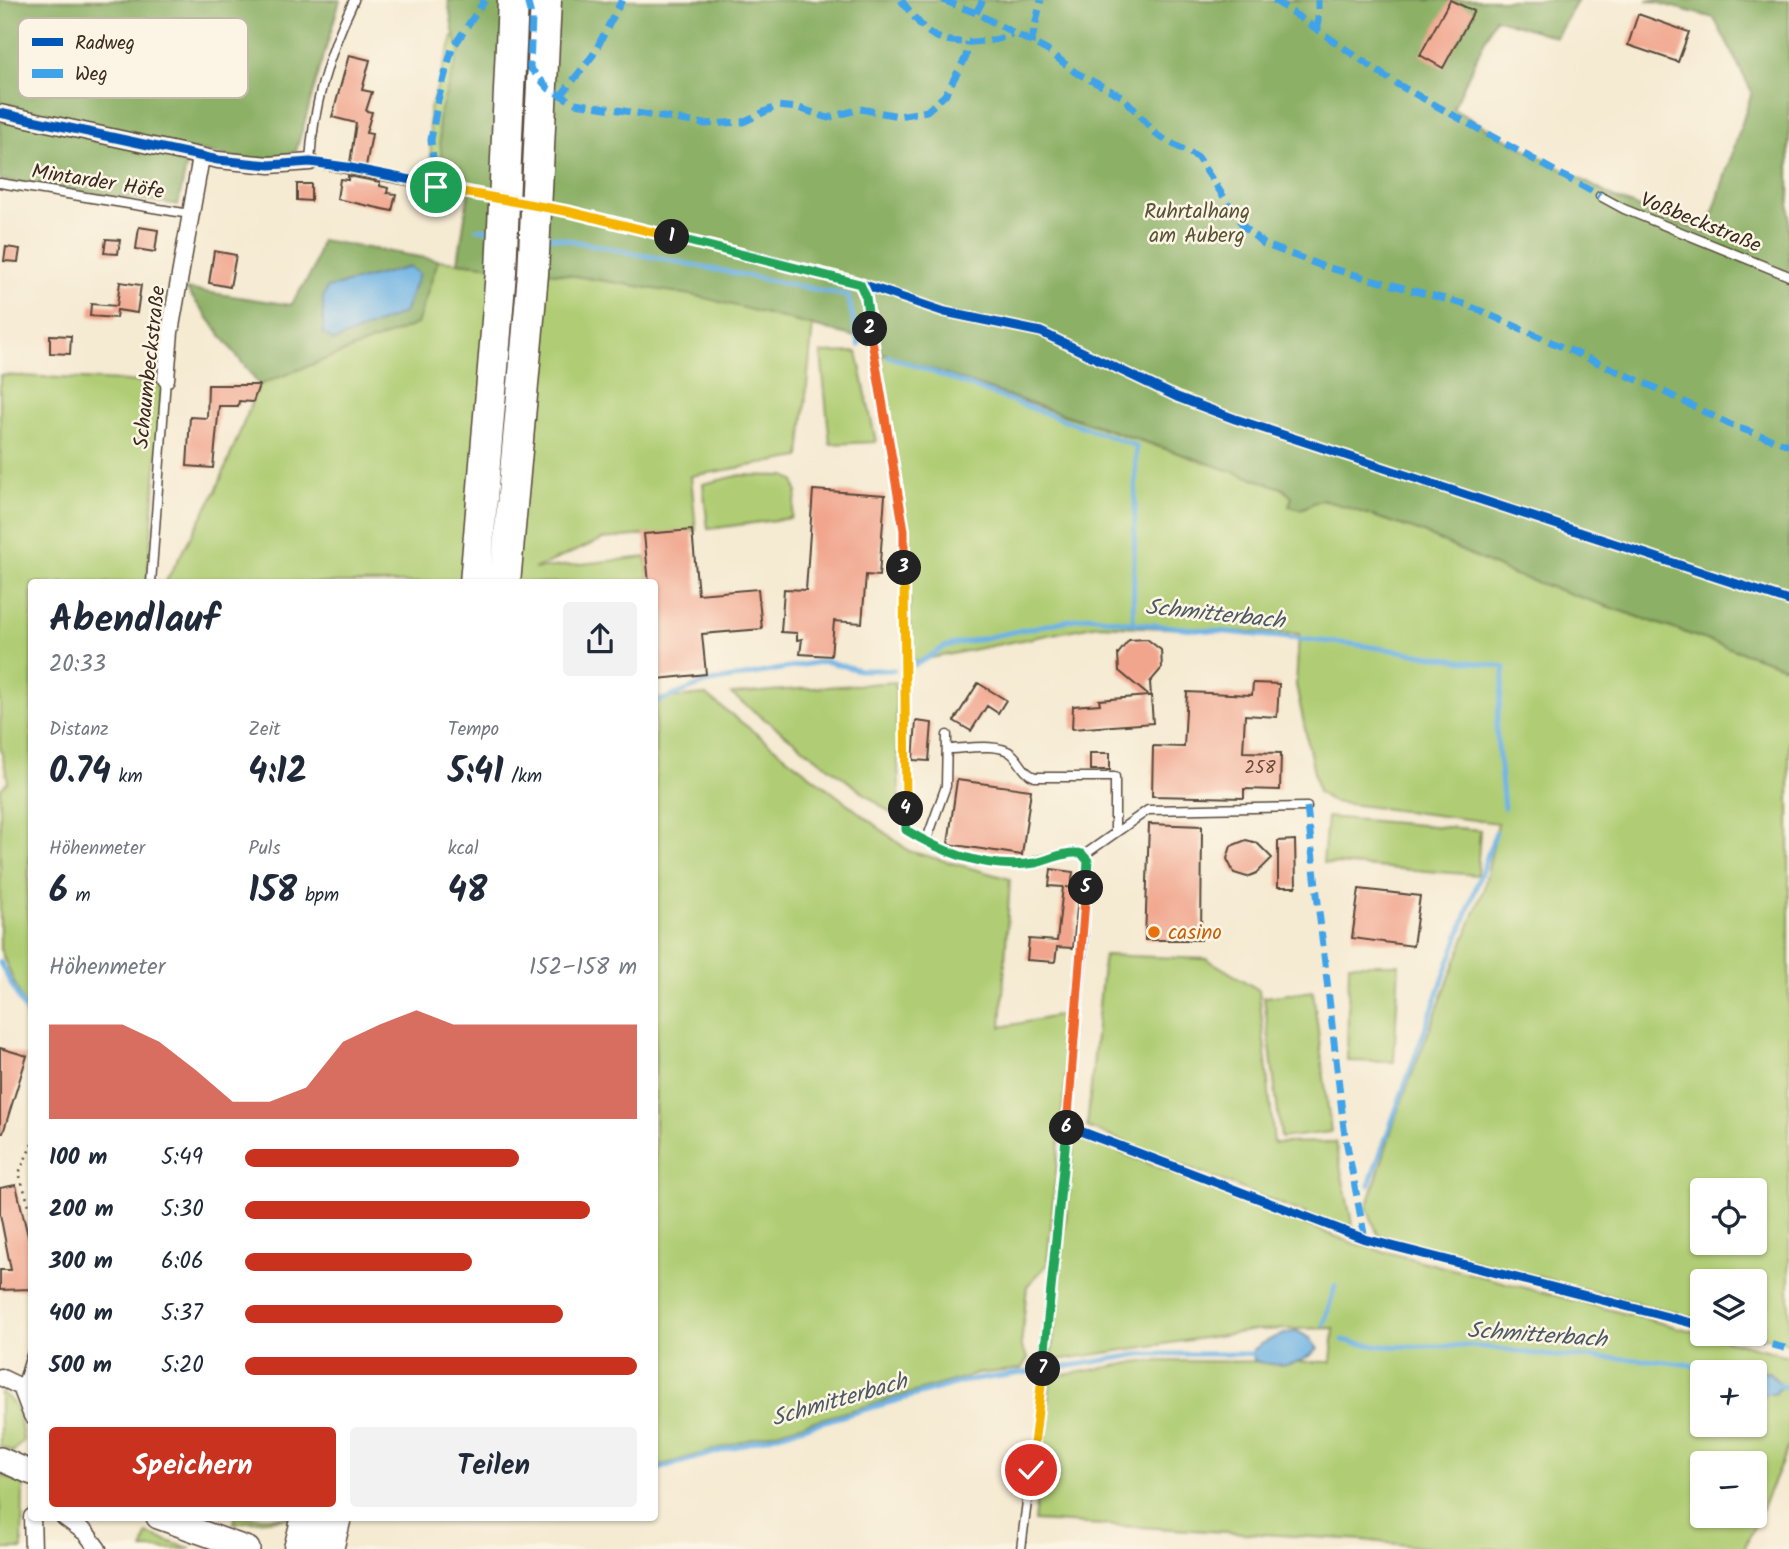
<!DOCTYPE html>
<html lang="de">
<head>
<meta charset="utf-8">
<style>
  :root { --surface:#fff; --page:#f2f2f3; --text:#1f2937; --muted:#747a83; --accent:#c8321e }
  body { margin:0; font-family:Kalam,sans-serif; background:var(--page); color:var(--text); height:100vh; display:flex; flex-direction:column; font-size:26px; white-space:nowrap }
  * { box-sizing:border-box; margin:0 }
  p { font-size:23px; color:var(--muted) }
  .icon { flex:none; width:38px; height:38px; fill:none; stroke:currentColor; stroke-width:2; stroke-linecap:round; stroke-linejoin:round }
  .map { position:relative; flex:1; overflow:hidden }
  .details { position:absolute; left:28px; top:579px; width:630px; height:942px; display:flex; flex-direction:column; background:var(--surface); border-radius:7px; box-shadow:0 2px 5px #0004 }
  .details>* { flex:none }
  .controls { position:absolute; left:1690px; top:1178px; display:grid; gap:14px }
  .controls a { display:grid; place-items:center; width:77px; height:77px; border-radius:7px; background:var(--surface); box-shadow:0 2px 5px #0004; font-size:35px }
  .pin { position:absolute; display:grid; place-items:center; width:60px; height:60px; color:#fff; margin:-30px; border:4px solid #fff; border-radius:50%; box-shadow:0 2px 7px #0007 }
  .km { position:absolute; width:35px; height:35px; margin:-18px; border-radius:50%; background:#222; color:#fff; font-size:19px; line-height:35px; text-align:center }
  .round { display:grid; place-items:center; flex:none; width:74px; height:74px; border-radius:7px; background:var(--page) }
  .overview { display:flex; align-items:center; justify-content:space-between; height:119px; padding:0 21px }
  h1 { font-size:38px; font-weight:600; line-height:52px }
  .figures { display:grid; grid-template-columns:repeat(3,1fr); gap:10px; height:119px; padding:7px 21px }
  .figures div { display:grid; align-content:center }
  .figures b { font-size:35px; font-weight:600 }
  .figures small { font-size:19px; font-weight:400 }
  .figures p { font-size:19px }
  .chart { height:196px; padding:14px 21px }
  .chart p { display:flex; justify-content:space-between }
  .chart svg { width:100%; height:126px; margin-top:7px; fill:var(--accent); opacity:.7 }
  .primary-button { display:flex; gap:14px; margin-top:auto; padding:14px 21px }
  .primary-button a { flex:1; height:80px; border-radius:7px; background:var(--accent); color:#fff; font-size:28px; font-weight:600; line-height:80px; text-align:center }
  .primary-button a+a { background:var(--page); color:var(--text) }
  ul { padding:0 21px; list-style:none; font-size:23px }
  li { display:grid; grid-template-columns:112px 84px 1fr; align-items:center; height:52px }
  li i { height:18px; border-radius:9px; background:var(--accent) }
  .map>svg:first-child { display:block }
  .green { fill:#b0cd74; stroke:#767c49; stroke-width:2; fill-rule:evenodd }
  .forest { fill:#8cb066; stroke:#646d42; stroke-width:2 }
  .water { fill:#6eb3e4; stroke:#546e81; stroke-width:2 }
  .lines { fill:none; stroke-linecap:round; stroke-linejoin:round }
  .stream { stroke:#6eb3e4; stroke-width:5 }
  .building { fill:#f1a58d }
  .service-casing { stroke:#574739; stroke-width:11 }
  .minor-casing { stroke:#574739; stroke-width:19 }
  .secondary-casing { stroke:#574739; stroke-width:26 }
  .motorway-casing { stroke:#574739; stroke-width:33 }
  .path { stroke:#574739; stroke-width:2.5; stroke-dasharray:2 5; stroke-linecap:butt }
  .service { stroke:#fff; stroke-width:8 }
  .minor { stroke:#fff; stroke-width:16 }
  .secondary { stroke:#fff; stroke-width:23 }
  .motorway { stroke:#fff; stroke-width:30 }
  .motorway-bridge-casing { stroke:#574739; stroke-width:33; stroke-linecap:butt }
  .motorway-bridge { stroke:#fff; stroke-width:30 }
  .quiet { stroke:#3fa3ea; stroke-width:7; stroke-dasharray:14 7; stroke-linecap:butt }
  .cycleway-casing { stroke:#fcf5e5; stroke-width:13 }
  .cycleway { stroke:#0057b8; stroke-width:9 }
  .split-1-casing { stroke:#fff; stroke-width:14 }
  .split-2-casing { stroke:#fff; stroke-width:14 }
  .split-3-casing { stroke:#fff; stroke-width:14 }
  .split-4-casing { stroke:#fff; stroke-width:14 }
  .split-5-casing { stroke:#fff; stroke-width:14 }
  .split-6-casing { stroke:#fff; stroke-width:14 }
  .split-7-casing { stroke:#fff; stroke-width:14 }
  .split-8-casing { stroke:#fff; stroke-width:14 }
  .split-1 { stroke:#f5b400; stroke-width:9 }
  .split-2 { stroke:#22a559; stroke-width:9 }
  .split-3 { stroke:#f0652b; stroke-width:9 }
  .split-4 { stroke:#f5b400; stroke-width:9 }
  .split-5 { stroke:#22a559; stroke-width:9 }
  .split-6 { stroke:#f0652b; stroke-width:9 }
  .split-7 { stroke:#22a559; stroke-width:9 }
  .split-8 { stroke:#f5b400; stroke-width:9 }
  .food-dot { fill:#e8710a; stroke:#fcf5e5; stroke-width:2.5 }
  .labels { text-anchor:middle; stroke-width:5; stroke-linejoin:round; paint-order:stroke }
  .number-label { font-size:18px; fill:#68493a }
  .street-label { font-size:21px; fill:#3b2a1e; stroke:#fcf5e5 }
  .park-label { font-size:21px; fill:#585334; stroke:#fcf5e5 }
  .food-label { font-size:21px; fill:#c56008; stroke:#fcf5e5; text-anchor:start }
  .water-label { font-size:23px; font-style:italic; fill:#4d5a63; stroke:#fcf5e5 }
  .key { fill:#fcf5e5; stroke:#c2b8a9; stroke-width:2 }
  .key-label { font-size:19px; fill:#3b2a1e }
</style>
</head>
<body>
<div class="map">
<svg width="1789" height="1549" viewBox="0 0 1789 1549">
  <rect width="100%" height="100%" fill="#fcf5e5"/>
  <filter id="ink" filterUnits="userSpaceOnUse"><feTurbulence type="fractalNoise" baseFrequency=".0143" numOctaves="2"/><feDisplacementMap in="SourceGraphic" scale="14" xChannelSelector="R" yChannelSelector="G"/><feConvolveMatrix kernelMatrix="1 2 1 2 8 2 1 2 1" color-interpolation-filters="sRGB"/></filter>
  <filter id="wash" filterUnits="userSpaceOnUse"><feTurbulence type="fractalNoise" baseFrequency=".00686" numOctaves="4" result="noise"/><feDisplacementMap in="SourceGraphic" scale="28" xChannelSelector="R" yChannelSelector="G"/><feGaussianBlur stdDeviation="1.57" result="paint"/><feColorMatrix in="noise" values="0 0 0 0 0 0 0 0 0 0 0 0 0 0 0 0 0 1.4 0 .05"/><feComposite in="paint" operator="in"/></filter>
  <g filter="url(#wash)">
    <rect width="100%" height="100%" fill="#f5ead2"/>
    <path class="green" d="M454,34L1270,481L983,388L1282,488L1292,497L1289,506L1301,509L1322,499L1419,531L1512,574L1789,668V1343L1754,1334L1755,1281H1703V1320L1378,1235L1367,1208L1396,1116L1484,888L1498,823L1333,802L1318,792L1296,685L1299,634L1098,625L911,662L908,534L883,395L882,355L859,335L699,295L813,324L800,457L691,476L696,530L603,539L534,569L646,557L649,583H165L216,491L259,385L417,324L438,260L554,272L471,189L432,181L429,112ZM1703,1190H1755V1242H1703Z
      M857,352L876,442L830,444L821,353Z
      M0,375L162,383L148,577L145,583H32V820L27,905L32,929L31,1008H25L0,949V790L8,781L0,746Z
      M741,475L786,476L794,481L797,493L791,518L708,529L703,484Z
      M895,682L900,820L731,694Z
      M706,695L909,851L1010,879L1001,1027L1072,1013L1047,1265L1027,1286L1021,1346L1028,1358L1021,1369L977,1374L655,1467V699Z
      M1327,817L1480,830L1477,875L1323,863Z
      M1104,955L1207,959L1259,990L1274,1143L1335,1142L1354,1233L1087,1127Z
      M1349,964H1399L1394,1062L1347,1061Z
      M1313,991L1331,1132L1281,1138L1264,997Z
      M1083,1138L1355,1244L1789,1356V1446L1744,1549H1439L1363,1540L1034,1521L1051,1377L1143,1361L1331,1362L1334,1328L1256,1330L1051,1361L1074,1143ZM1703,1372H1755V1424H1703ZM1703,1463H1755V1516H1703Z
      M0,1392C20,1405 20,1419 23,1441L13,1452L0,1446Z
      M0,1474L23,1484L22,1549H0Z
      M235,1517H302L233,1523Z
      M147,1534L191,1549H143Z"/>
    <path class="forest" d="M0,0H340L296,151C267,170 222,154 190,149L178,205L0,180Z
      M448,0H1578L1556,37L1495,18L1453,109L1615,198L1706,234L1752,92L1714,18L1647,0H1789V668L1512,574L1419,531L1322,499L1301,509L1289,506L1292,497L1282,488L882,353L875,342L697,296L556,273L458,262L469,190L444,182L438,119L460,50L453,31Z
      M321,240L438,260L417,324L259,385L186,289L291,305L313,270Z"/>
    <path class="water" d="M410,267L419,274L404,313L334,341L323,333V298L327,288Z
      M1297,1331L1310,1338L1318,1349C1297,1368 1280,1367 1254,1361L1253,1350C1265,1340 1281,1334 1297,1331Z
      M1733,1366L1769,1372L1782,1386L1775,1394H1758L1755,1372H1726Z"/>
    <g class="lines">
      <path class="stream" d="M477,229L495,230
        M543,235L848,296L859,345
        M888,356L1136,446L1133,623L1352,644L1505,667L1496,727L1504,808
        M915,665L946,646L1089,616L1133,623
        M654,703L705,683L825,661L859,670H894
        M0,962L32,1024
        M1369,1185L1496,832
        M1324,1324L1335,1286
        M1343,1340C1385,1351 1428,1344 1471,1346C1500,1347 1528,1355 1557,1356C1615,1358 1671,1359 1728,1372
        M1057,1368L1142,1354H1260
        M1775,1384L1789,1388
        M654,1470L961,1382L1036,1371"/>
    </g>
    <g id="blocks">
      <path class="building" d="M1450,0L1474,11L1443,68L1420,55Z
        M1638,14L1689,32L1678,62L1628,45Z
        M349,55L370,60L362,90L372,92L366,111L372,112L366,133L372,134L366,166L350,163L356,123L332,117Z
        M348,176L380,182V186L388,188L387,193L396,194L392,211L337,199L340,179L348,180Z
        M297,184H311V201L297,200Z
        M139,227L158,230L155,252L136,249Z
        M106,239L120,240L118,254L104,253Z
        M6,247L20,249L18,262L4,261Z
        M214,251L236,255L230,287L209,283Z
        M120,282L141,285L137,313L117,310L116,318L90,316L91,304L117,306Z
        M50,335L71,336L70,354L50,353Z
        M208,385H259L253,402L239,401L238,406H219L213,468L187,466L190,417L207,418Z
        M813,490L885,495L879,576L866,575L862,623L834,621L831,656L800,654L802,639L797,640V633L781,632L784,589L806,590Z
        M692,530L698,594L758,589L762,629L702,634L706,674L658,679L654,583H649L644,534Z
        M1147,639L1161,650L1162,668L1150,682L1153,723L1072,729L1073,706L1100,704L1099,700L1149,696L1119,671L1118,654L1129,640Z
        M978,683L1006,700L998,713L987,706L971,731L954,721Z
        M1253,683L1279,684L1277,717L1245,715L1243,752L1281,753L1280,790L1244,789V798L1152,796L1153,746L1184,747L1187,692L1252,695Z
        M916,721L932,723L929,761L913,760Z
        M1090,753H1110V770H1090Z
        M957,780L1031,790L1022,855L948,844Z
        M1149,824L1202,826L1201,940H1145Z
        M1246,840L1257,843L1272,858L1257,873L1247,877L1234,873L1227,859L1231,846Z
        M1295,840L1296,887H1278V841Z
        M1051,869L1073,872L1071,888L1066,887L1079,889L1073,948L1057,947L1055,962L1027,960L1029,939L1057,941L1063,887L1049,886Z
        M1359,889L1420,896L1413,946L1352,938Z
        M0,1048L27,1056L3,1133H0Z
        M16,1185L32,1253V1289L0,1290V1270H11L0,1214V1188Z"/>
    </g>
  </g>
  <g filter="url(#ink)">
    <use href="#blocks" fill-opacity="0" stroke="#574739" stroke-width="2"/>
    <g class="lines">
      <g class="service-casing">
        <path id="service" d="M354,0C329,52 313,104 310,162L498,198
          M0,183L190,214
          M1600,196L1624,209L1789,276
          M510,201L571,212L860,284L866,297L904,530L906,830C938,849 971,864 1009,865C1028,866 1071,848 1084,855
          M151,583L166,379
          M947,749C963,749 999,742 1012,754C1021,762 1023,773 1035,777H1115V831
          M926,842L946,786L947,735
          M1084,855L1148,810L1307,807
          M21,1387L32,1352
          M1021,1549L1041,1391L1084,940L1088,865L1084,855"/>
      </g>
      <g class="minor-casing">
        <path id="minor" d="M0,113L218,160L270,165L310,162
          M166,379L170,332L201,157
          M0,1377L21,1387L32,1416
          M32,1517L33,1549
          M64,1517L86,1533L98,1549"/>
      </g>
      <g class="secondary-casing">
        <path id="secondary" d="M0,1459L32,1473
          M158,1517L248,1549"/>
      </g>
      <g class="motorway-casing">
        <path id="motorway" d="M299,1549L307,1517
          M328,1549L336,1517"/>
      </g>
      <path class="path" d="M32,1144L19,1173L32,1215"/>
      <use href="#service" class="service"/>
      <use href="#minor" class="minor"/>
      <use href="#secondary" class="secondary"/>
      <use href="#motorway" class="motorway"/>
      <g class="motorway-bridge-casing">
        <path id="motorway-bridge" d="M475,583L501,272L513,0
          M505,583L533,274L546,0"/>
      </g>
      <use href="#motorway-bridge" class="motorway-bridge"/>
      <path class="quiet" d="M527,0L532,19L530,68L549,89L575,103L705,124L743,122L777,106L799,108L828,118L860,109L899,116L927,111L945,95L966,57L968,42
        M901,0C926,32 930,43 973,42C988,41 999,40 1012,34
        M943,0L976,13L1050,52L1075,72L1123,97L1158,136L1197,157L1244,227L1264,244L1322,266L1467,305L1658,389L1733,426L1789,445
        M1274,0L1395,83L1600,196
        M976,13L983,0
        M1318,30V0
        M1031,44L1041,0
        M560,97L593,55L622,0
        M436,187L431,140L438,100L452,49L485,0
        M1307,807L1344,1129L1365,1239
        M1731,1334L1789,1349"/>
      <g class="cycleway-casing">
        <path id="cycleway" d="M0,113L218,160L270,165L310,162L346,167L571,212L850,280L945,312L1041,332L1177,397L1235,419L1789,601
          M860,284L866,297L904,530L906,830C941,851 982,869 1024,864C1042,862 1060,856 1077,852L1087,859L1084,940L1067,1126L1365,1239L1703,1326"/>
      </g>
      <use href="#cycleway" class="cycleway"/>
    </g>
  </g>
  <g class="lines" filter="url(#ink)">
    <g class="split-1-casing">
      <path id="split-1" d="M436,187L571,212L672,237"/>
    </g>
    <g class="split-2-casing">
      <path id="split-2" d="M672,237L860,284L866,297L870,329"/>
    </g>
    <g class="split-3-casing">
      <path id="split-3" d="M870,329L904,530V568"/>
    </g>
    <g class="split-4-casing">
      <path id="split-4" d="M904,568L906,809"/>
    </g>
    <g class="split-5-casing">
      <path id="split-5" d="M906,809V830C945,854 989,870 1035,863C1049,860 1068,850 1082,854L1088,861L1086,888"/>
    </g>
    <g class="split-6-casing">
      <path id="split-6" d="M1067,1128L1086,888"/>
    </g>
    <g class="split-7-casing">
      <path id="split-7" d="M1043,1369L1067,1128"/>
    </g>
    <g class="split-8-casing">
      <path id="split-8" d="M1031,1470L1043,1369"/>
    </g>
    <use href="#split-1" class="split-1"/>
    <use href="#split-2" class="split-2"/>
    <use href="#split-3" class="split-3"/>
    <use href="#split-4" class="split-4"/>
    <use href="#split-5" class="split-5"/>
    <use href="#split-6" class="split-6"/>
    <use href="#split-7" class="split-7"/>
    <use href="#split-8" class="split-8"/>
  </g>
  <circle class="food-dot" cx="1154" cy="932" r="7"/>
  <g class="labels">
    <g class="number-label">
      <text x="1260" y="773">258</text>
    </g>
    <g class="street-label">
      <text transform="translate(98 181) rotate(9)" y="7">Mintarder Höfe</text>
      <text transform="translate(1701 222) rotate(22)" y="7">Voßbeckstraße</text>
      <text transform="translate(149 367) rotate(-84)" y="7">Schaumbeckstraße</text>
    </g>
    <g class="park-label">
      <text x="1197" y="218">Ruhrtalhang<tspan x="1197" dy="24">am Auberg</tspan></text>
    </g>
    <g class="food-label">
      <text x="1168" y="939">casino</text>
    </g>
    <g class="water-label">
      <text transform="translate(1215 613) rotate(6)" y="8">Schmitterbach</text>
      <text transform="translate(1537 1334) rotate(4)" y="8">Schmitterbach</text>
      <text transform="translate(839 1399) rotate(-16)" y="8">Schmitterbach</text>
    </g>
  </g>
  <rect x="18" y="18" width="230" height="80" rx="10" class="key"/>
  <rect x="32" y="38" width="31" height="8" fill="#0057b8"/>
  <rect x="32" y="69" width="31" height="9" fill="#3fa3ea"/>
  <g class="key-label">
    <text x="75" y="49">Radweg</text>
    <text x="75" y="80">Weg</text>
  </g>
</svg>
<div class="controls">
<a><svg class="icon" aria-label="locate" viewBox="0 0 24 24"><circle cx="12" cy="12" r="6"/><path d="M12 2v4M12 18v4M2 12h4M18 12h4"/></svg></a>
<a><svg class="icon" aria-label="layers" viewBox="0 0 24 24"><path d="M12 4l9 5-9 5-9-5zM3 14l9 5 9-5"/></svg></a>
<a>+</a>
<a>−</a>
</div>
<div class="pin" style="left:436px;top:187px;background:#1e9e55"><svg class="icon" aria-label="arrive" viewBox="0 0 24 24"><path d="M6 21V4h12l-3 4 3 4H6"/></svg></div>
<div class="pin" style="left:1031px;top:1470px;background:#d93025"><svg class="icon" aria-label="check" viewBox="0 0 24 24"><path d="M5 12l5 5 9-10"/></svg></div>
<b class="km" style="left:672px;top:237px">1</b>
<b class="km" style="left:870px;top:329px">2</b>
<b class="km" style="left:904px;top:568px">3</b>
<b class="km" style="left:906px;top:809px">4</b>
<b class="km" style="left:1086px;top:888px">5</b>
<b class="km" style="left:1067px;top:1128px">6</b>
<b class="km" style="left:1043px;top:1369px">7</b>
<section class="details">
<div class="overview"><div><h1>Abendlauf</h1><p>20:33</p></div><a class="round"><svg class="icon" aria-label="share" viewBox="0 0 24 24"><path d="M12 15V3M7 8l5-5 5 5M5 13v7h14v-7"/></svg></a></div>
<div class="figures">
<div><p>Distanz</p><b>0.74<small> km</small></b></div>
<div><p>Zeit</p><b>4:12</b></div>
<div><p>Tempo</p><b>5:41<small> /km</small></b></div>
</div>
<div class="figures">
<div><p>Höhenmeter</p><b>6<small> m</small></b></div>
<div><p>Puls</p><b>158<small> bpm</small></b></div>
<div><p>kcal</p><b>48</b></div>
</div>
<div class="chart"><p><span>Höhenmeter</span>152–158 m</p>
<svg viewBox="0 0 160 44" preserveAspectRatio="none"><path d="M0 44V11L10 11L20 11L30 17L40 27L50 38L60 38L70 33L80 17L90 11L100 6L110 11L120 11L130 11L140 11L150 11L160 11V44z"/></svg>
</div>
<ul>
<li><b>100 m</b>5:49<i style="width:70%"></i></li>
<li><b>200 m</b>5:30<i style="width:88%"></i></li>
<li><b>300 m</b>6:06<i style="width:58%"></i></li>
<li><b>400 m</b>5:37<i style="width:81%"></i></li>
<li><b>500 m</b>5:20<i style="width:100%"></i></li>
</ul>
<div class="primary-button"><a>Speichern</a><a>Teilen</a></div>
</section>
</div>
</body>
</html>
